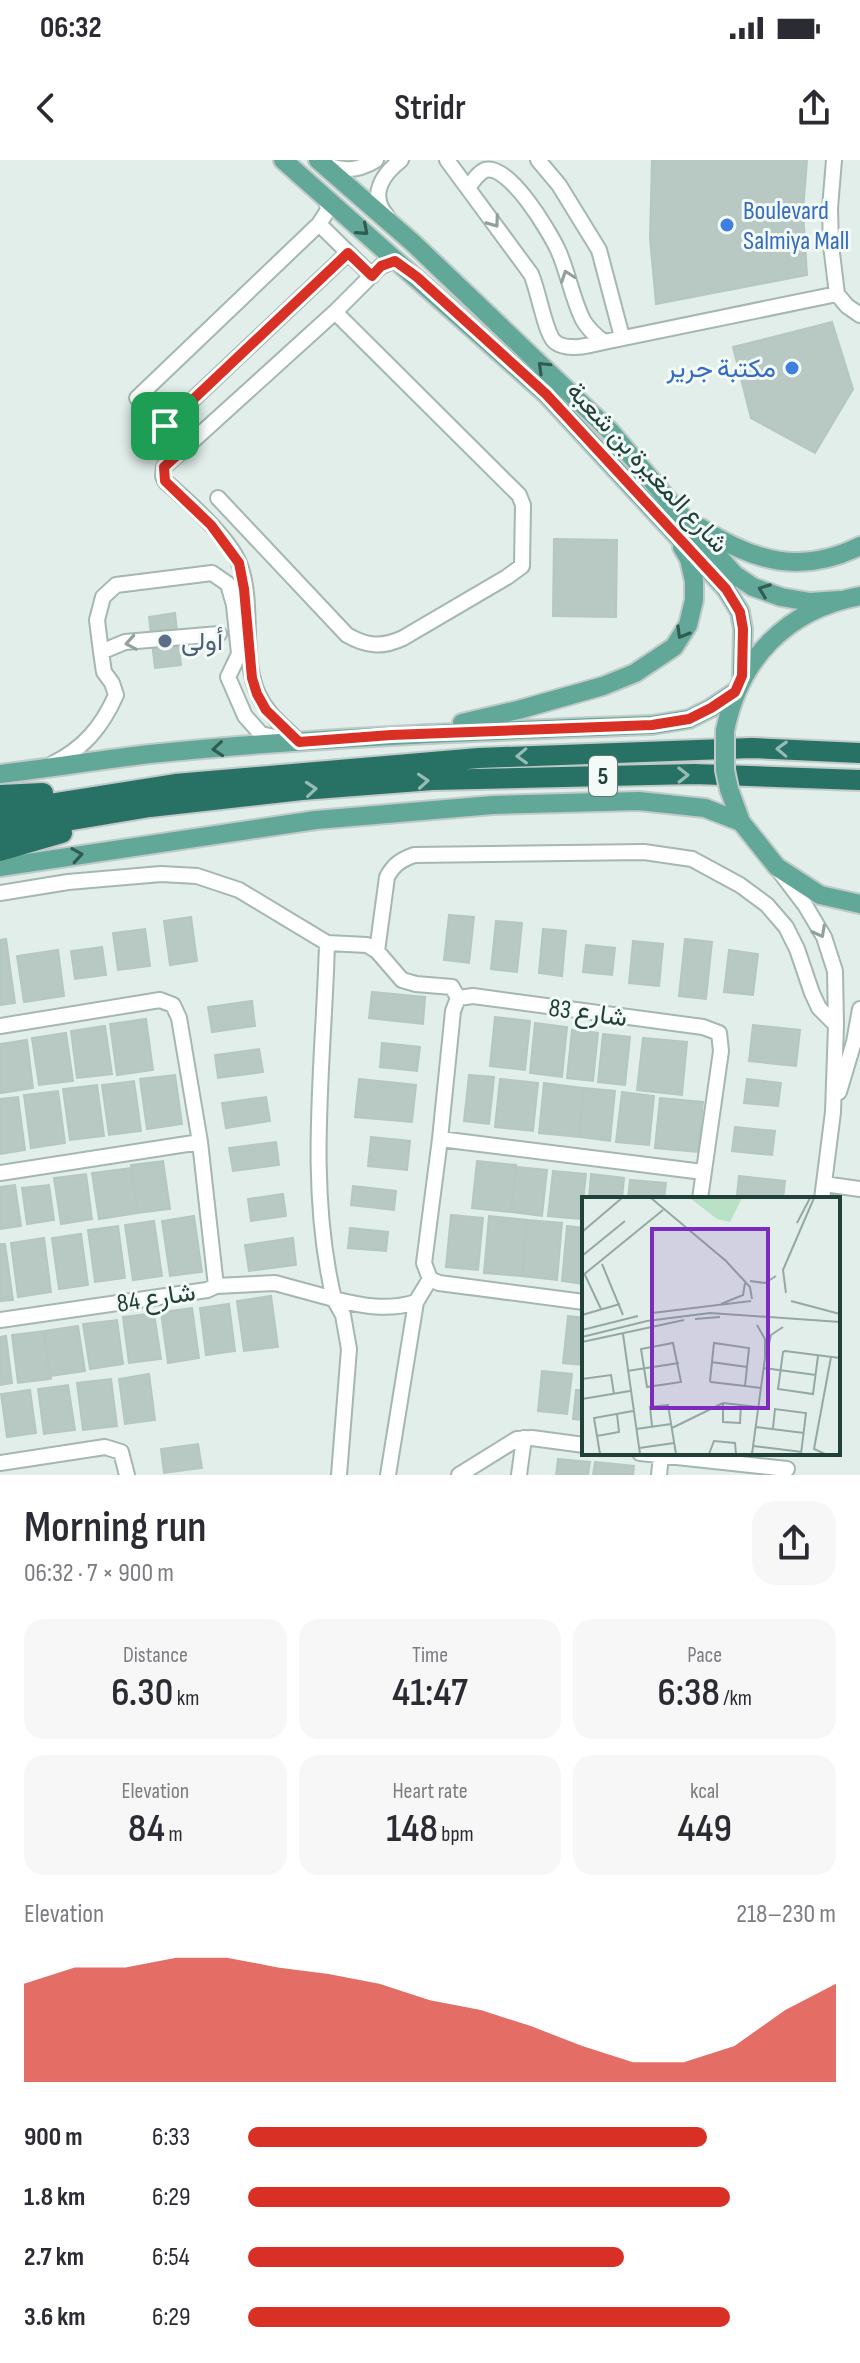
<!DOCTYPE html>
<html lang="en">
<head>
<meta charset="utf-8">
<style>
  :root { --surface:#fff; --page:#f7f7f7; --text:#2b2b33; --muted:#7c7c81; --accent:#d93025 }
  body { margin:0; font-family:"Sofia Sans Condensed",Vazirmatn,sans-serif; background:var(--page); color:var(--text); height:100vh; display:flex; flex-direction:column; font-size:30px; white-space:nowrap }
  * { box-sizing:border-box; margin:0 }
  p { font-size:26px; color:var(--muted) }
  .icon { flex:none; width:44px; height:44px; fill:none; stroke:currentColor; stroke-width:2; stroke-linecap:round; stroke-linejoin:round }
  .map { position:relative; height:1315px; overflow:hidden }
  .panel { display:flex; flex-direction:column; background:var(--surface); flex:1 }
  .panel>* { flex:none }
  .pin { position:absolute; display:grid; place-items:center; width:68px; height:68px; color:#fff; margin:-34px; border-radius:16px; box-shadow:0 4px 12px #0006 }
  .round { display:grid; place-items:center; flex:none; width:84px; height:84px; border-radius:24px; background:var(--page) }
  .summary { display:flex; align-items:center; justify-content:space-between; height:136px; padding:0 24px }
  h1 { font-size:44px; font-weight:600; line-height:60px }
  .stats { display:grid; grid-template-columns:repeat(3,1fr); gap:12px; height:136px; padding:8px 24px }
  .stats div { display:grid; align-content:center; border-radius:20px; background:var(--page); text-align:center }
  .stats b { font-size:40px; font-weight:600 }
  .stats small { font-size:22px; font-weight:400 }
  .stats p { font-size:22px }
  .chart { height:224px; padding:16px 24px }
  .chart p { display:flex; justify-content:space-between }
  .chart svg { width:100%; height:144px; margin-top:8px; fill:var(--accent); opacity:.7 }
  ul { padding:0 24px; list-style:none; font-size:26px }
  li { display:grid; grid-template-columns:128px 96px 1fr; align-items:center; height:60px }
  li i { height:20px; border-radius:10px; background:var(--accent) }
  .status { display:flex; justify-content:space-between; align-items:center; height:56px; padding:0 40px; background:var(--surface); direction:ltr }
  .status svg { height:22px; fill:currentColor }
  header { display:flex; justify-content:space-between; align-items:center; height:104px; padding:0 24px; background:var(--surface); font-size:36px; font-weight:600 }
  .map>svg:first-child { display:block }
  .building { fill:#b7c9c2; stroke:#b3c8c0; stroke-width:2 }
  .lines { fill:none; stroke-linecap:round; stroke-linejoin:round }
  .minor-casing { stroke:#a4b7b1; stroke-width:18 }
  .major-casing { stroke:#c1cac8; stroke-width:22 }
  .highway-casing { stroke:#c1cac8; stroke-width:24 }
  .minor { stroke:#fff; stroke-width:14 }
  .major { stroke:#61a899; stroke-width:18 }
  .highway { stroke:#287165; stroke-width:20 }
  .major-bridge-casing { stroke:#c1cac8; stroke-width:22; stroke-linecap:butt }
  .major-bridge { stroke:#61a899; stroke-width:18 }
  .oneway { stroke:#90a09c }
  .oneway2 { stroke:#305b51 }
  .oneway3 { stroke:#98bcb5 }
  .route-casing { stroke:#fff; stroke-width:16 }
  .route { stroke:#d93025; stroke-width:10 }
  .shop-dot { fill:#3f7fe0; stroke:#f3faf7; stroke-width:3 }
  .service-dot { fill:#5c6f8a; stroke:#f3faf7; stroke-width:3 }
  .labels { text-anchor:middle; stroke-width:6; stroke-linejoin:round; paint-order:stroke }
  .shield { fill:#f3faf7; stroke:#5f7872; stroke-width:2 }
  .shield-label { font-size:24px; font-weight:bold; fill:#204139 }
  .shop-label { font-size:26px; fill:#366cbe; stroke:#f3faf7; text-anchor:start }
  .street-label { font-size:26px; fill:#204139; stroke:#f3faf7 }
  .service-label { font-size:26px; fill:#4e5e75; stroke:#f3faf7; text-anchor:start }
  .inset-road { fill:none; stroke:#94a9a3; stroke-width:2 }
  .view { fill:#7b2cbf; fill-opacity:0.15; stroke:#7b2cbf; stroke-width:4 }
  .inset-edge { fill:none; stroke:#204139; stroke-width:4 }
</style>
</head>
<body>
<div class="status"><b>06:32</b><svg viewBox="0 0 49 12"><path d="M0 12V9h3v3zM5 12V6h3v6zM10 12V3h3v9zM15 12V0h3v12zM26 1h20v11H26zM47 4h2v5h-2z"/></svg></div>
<header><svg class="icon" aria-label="back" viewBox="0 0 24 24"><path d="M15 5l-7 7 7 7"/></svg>Stridr<svg class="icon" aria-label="share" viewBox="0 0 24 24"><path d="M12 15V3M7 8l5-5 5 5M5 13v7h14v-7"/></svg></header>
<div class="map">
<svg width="860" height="1315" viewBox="0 0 860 1315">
  <rect width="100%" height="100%" fill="#e2eee9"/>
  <path class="building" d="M652,0H807L803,52L807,115L656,144L650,78Z
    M832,162L853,229L815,293L751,258L733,187Z
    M554,379L617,380L616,457L553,456Z
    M175,453L181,505L155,508L149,457Z
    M449,755L474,757L469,803L444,800Z
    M191,757L197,801L170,805L164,761Z
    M496,761L522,763L517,812L491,809Z
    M145,769L150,806L118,810L113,773Z
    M543,769L566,771L562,816L539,813Z
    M6,779L15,843L0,845V780Z
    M685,779L712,782L706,839L679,836Z
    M633,781L663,784L659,826L629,823Z
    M586,785L615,788L612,815L583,812Z
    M102,787L106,815L75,819L71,791Z
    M58,790L64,836L24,842L17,796Z
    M729,790L758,794L753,835L724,832Z
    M372,832L425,837L423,864L369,858Z
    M252,841L255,866L212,872L208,847Z
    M495,857L530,861L525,910L490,906Z
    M146,859L153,910L117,915L110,864Z
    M535,863L567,867L562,917L530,913Z
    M753,865L800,870L796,906L749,901Z
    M105,866L112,914L77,918L71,871Z
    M572,870L598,873L593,921L567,918Z
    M66,873L73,921L39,925L32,878Z
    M603,874L630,877L625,925L598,922Z
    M643,878L687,882L682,935L637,930Z
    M27,880L33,928L1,933L0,884Z
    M382,883L420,887L417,911L380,907Z
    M259,889L263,912L218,918L215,895Z
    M175,915L182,964L147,969L140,919Z
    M469,915L494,917L489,964L464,961Z
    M359,919L416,925L412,962L355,957Z
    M500,919L538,923L533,971L495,967Z
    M747,919L781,923L778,946L744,943Z
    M134,921L141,971L109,975L102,925Z
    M544,923L584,928L579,977L539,973Z
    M97,925L104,976L70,980L63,929Z
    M584,928L615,931L610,981L579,977Z
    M58,931L65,983L31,988L24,935Z
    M622,932L654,936L649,985L616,982Z
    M18,937L25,990L0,994V939Z
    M266,937L270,961L226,968L222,943Z
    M660,938L703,942L698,992L655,988Z
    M735,967L775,971L772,995L732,991Z
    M371,977L410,981L407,1010L368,1006Z
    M276,982L279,1005L233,1011L229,988Z
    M163,1001L170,1049L138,1053L131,1005Z
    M477,1001L516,1005L511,1052L472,1048Z
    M516,1007L547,1010L542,1056L511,1052Z
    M131,1008L138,1053L99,1059L92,1013Z
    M553,1011L586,1014L581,1059L548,1056Z
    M86,1014L92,1059L61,1064L54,1018Z
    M591,1014L624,1018L622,1039H589Z
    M739,1016L785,1021L783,1039L737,1035Z
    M630,1020L666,1023L664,1039H628Z
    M15,1025L21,1066L0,1069V1027Z
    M49,1025L54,1060L27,1064L22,1028Z
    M353,1026L396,1031L394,1050L351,1045Z
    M283,1034L286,1056L251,1061L248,1039Z
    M451,1055L483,1058L478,1110L446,1107Z
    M194,1056L202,1112L170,1116L162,1061Z
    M489,1056L527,1060L522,1116L484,1113Z
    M527,1060L562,1063L557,1120L522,1116Z
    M154,1061L162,1116L133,1120L125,1065Z
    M118,1066L125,1118L95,1122L88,1070Z
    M567,1066L584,1068V1124L562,1121Z
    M350,1068L388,1072L386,1091L348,1088Z
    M81,1074L88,1125L59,1129L52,1078Z
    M44,1078L51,1132L18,1137L11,1083Z
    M293,1078L296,1105L249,1111L245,1085Z
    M0,1084H5L13,1140L0,1141Z
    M271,1136L278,1187L244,1191L237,1141Z
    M229,1144L235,1191L206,1195L200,1148Z
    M192,1148L199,1198L168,1203L161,1152Z
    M154,1153L161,1199L129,1203L123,1157Z
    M568,1156L584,1158V1205L563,1203Z
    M117,1160L123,1204L90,1209L83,1164Z
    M78,1166L85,1211L50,1216L44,1171Z
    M44,1171L51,1219L18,1223L12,1175Z
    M6,1176L12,1223L0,1225V1177Z
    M542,1211L572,1214L567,1254L538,1251Z
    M149,1214L155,1260L125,1264L119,1219Z
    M111,1219L117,1266L83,1270L77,1223Z
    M68,1225L75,1270L44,1274L38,1229Z
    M30,1230L36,1273L7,1277L1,1234Z
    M576,1230H584V1260L573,1259Z
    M198,1284L202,1308L164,1313L161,1289Z
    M558,1299L590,1302L588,1315H556Z
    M595,1302L634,1306L633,1315H593Z"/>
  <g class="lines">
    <g class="minor-casing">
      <path id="minor" d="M447,0L531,114C538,129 545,172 554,181C558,185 566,187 572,187C582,188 594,184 604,182L837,134
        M538,0L559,25L599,90L622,177
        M834,0L830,48L831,85L837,134L847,146L860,155
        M327,5C345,12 360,10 376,0
        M468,28C473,21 478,13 485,10C509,3 549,71 558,90C568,112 572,138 583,160C588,169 596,176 604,182
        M326,38L328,50L319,64L137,238L185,288L335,152L381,106L395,101L400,103
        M387,56C368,35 383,14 401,0
        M319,64L372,116
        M165,266L348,93
        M185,288L164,307L163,316L165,321C187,341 227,375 239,403C255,442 240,498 259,536C268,555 285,567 299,582
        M218,338L347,475C366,486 382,488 403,478L507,417L522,406L523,345L519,335L335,152
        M101,492L125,482L219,474
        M52,604C83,589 102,567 116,535L112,523L104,512L101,492L97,460L103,437L116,425L212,413L228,424L234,445L239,494L228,517L245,556L261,574L283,579
        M780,712L805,745L824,777L835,811L836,865L833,952L822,1039
        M0,733L68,722L161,714L197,716L239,730L327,783L367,785L377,791L402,820L416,824L452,827L458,838
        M327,783C324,901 306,1023 334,1139C362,1146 388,1151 416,1142L430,1119
        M377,791L387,717C394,704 401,700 414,695L644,692L692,699L740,725L767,745L786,767L797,789L812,833L819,848L836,865
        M458,838L473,836L703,867L719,873L721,891L700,1039
        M0,866L160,840L173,845L179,858L200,982L216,1126L207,1130L0,1160
        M839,932L854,882L860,849
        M440,979L703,1012
        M0,1013L200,982
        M824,1024L860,1029
        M430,1119L424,1103L440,979L453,851L458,838
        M430,1119L439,1123L584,1142
        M216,1126L275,1123L334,1139L343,1155L349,1189L339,1315
        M640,1293L787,1309
        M0,1303L105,1287L121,1292L127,1315
        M388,1315L416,1142
        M459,1315L517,1279L532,1278L584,1285
        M519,1315L524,1278
        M659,1315L661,1296"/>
    </g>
    <g class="major-casing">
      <path id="major" d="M283,0L546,234L726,429L740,452L743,469L742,516
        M318,0L412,82L611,272L681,355L735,415L753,427L781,437L810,442L840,440
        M701,368C755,402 801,415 860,386
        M462,563L518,550L603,526L635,513L674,487L688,465L694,440V421L689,399L682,387
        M725,571C739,499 787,449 860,436
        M0,614C50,608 100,600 150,594C317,577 485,571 652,565L689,559L711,548L735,532
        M729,629L741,662L777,707L820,735L860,744
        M0,707L316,660L493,645L639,641L705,648L741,662"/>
    </g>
    <g class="highway-casing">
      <path id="highway" d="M0,635L43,633
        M0,652L175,624L479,598L752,588L860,593
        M0,672L150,647L302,630L432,620L694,614L860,620
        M0,691L62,673"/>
    </g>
    <use href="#minor" class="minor"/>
    <use href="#major" class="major"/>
    <use href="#highway" class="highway"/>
    <g class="major-bridge-casing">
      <path id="major-bridge" d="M725,571V610L729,629"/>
    </g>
    <use href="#major-bridge" class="major-bridge"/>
  </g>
  <defs><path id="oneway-chevron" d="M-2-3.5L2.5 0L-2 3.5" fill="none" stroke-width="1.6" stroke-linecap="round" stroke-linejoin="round" transform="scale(2)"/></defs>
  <g class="oneway">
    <use href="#oneway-chevron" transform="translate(494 62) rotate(54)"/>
    <use href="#oneway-chevron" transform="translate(567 116) rotate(-109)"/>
    <use href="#oneway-chevron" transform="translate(131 483) rotate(170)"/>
    <use href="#oneway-chevron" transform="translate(820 772) rotate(62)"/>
  </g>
  <g class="oneway2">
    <use href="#oneway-chevron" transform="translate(363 70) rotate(41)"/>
    <use href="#oneway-chevron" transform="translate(543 207) rotate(-136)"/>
    <use href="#oneway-chevron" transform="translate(764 430) rotate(-159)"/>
    <use href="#oneway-chevron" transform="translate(682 473) rotate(120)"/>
    <use href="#oneway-chevron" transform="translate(218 589) rotate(175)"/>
    <use href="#oneway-chevron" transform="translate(77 695) rotate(-9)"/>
  </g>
  <g class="oneway3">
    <use href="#oneway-chevron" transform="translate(782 589) rotate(-178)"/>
    <use href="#oneway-chevron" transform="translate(522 596) rotate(178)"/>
    <use href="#oneway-chevron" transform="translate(683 615) rotate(-1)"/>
    <use href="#oneway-chevron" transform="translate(423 621) rotate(-4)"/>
    <use href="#oneway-chevron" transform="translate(311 629) rotate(-5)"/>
  </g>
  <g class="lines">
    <g class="route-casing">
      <path id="route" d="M348,93L372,116L381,106L395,101L417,117L546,234L726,429L740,452L743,469L742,516L735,532L711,548L689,559L652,565L391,575L299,582L266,550L257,534L252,518L244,429L239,403L211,365L165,321L164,307L185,288L165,266Z"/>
    </g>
    <use href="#route" class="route"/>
  </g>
  <g class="shop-dot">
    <circle cx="727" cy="65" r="8"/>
    <circle cx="792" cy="208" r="8"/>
  </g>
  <circle class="service-dot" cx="165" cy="481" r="8"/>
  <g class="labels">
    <rect class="shield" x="589" y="596" width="28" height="40" rx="6"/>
    <g class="shield-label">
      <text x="603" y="624">5</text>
    </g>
    <g class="shop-label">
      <text x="743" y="59">Boulevard<tspan x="743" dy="30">Salmiya Mall</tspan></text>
      <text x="776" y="217" text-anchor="end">مكتبة جرير</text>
    </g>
    <g class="street-label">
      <text transform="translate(648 307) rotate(47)" y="9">شارع المغيرة بن شعبة</text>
      <text transform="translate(588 852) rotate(8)" y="9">شارع 83</text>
      <text transform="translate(156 1137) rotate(-9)" y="9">شارع 84</text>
    </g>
    <g class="service-label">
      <text x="181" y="490">أولى</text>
    </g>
  </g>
  <g transform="translate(582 1037)">
    <rect width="258" height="258" fill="#e2eee9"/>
    <path d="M108,1H160L148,25L135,22Z" fill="#b8e1c5"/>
    <path class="inset-road" d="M69,1L144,64L168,90L170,102M215,26L228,1M0,35L40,1M0,59L43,24M20,67L41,118M3,78L19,112M0,79L81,13M168,84L183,86L194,79M204,96L201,73L232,1M209,104L258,117M139,107L161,98L163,86M70,116L169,104M0,118L38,107M113,122L138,120M0,133L56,119M41,137L58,257M0,140L65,124L128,116L258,125M0,145L102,123M91,146L99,185L65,190L59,152ZM186,151L189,138L201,130M236,159L231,197L196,192L201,155L203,154L258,161M129,165L165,170M182,171L234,178M45,174L97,166M0,182L29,178L32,197M163,189L167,151L132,146L128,184L129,185L163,189L179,191M0,202L48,194M141,206V225L158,226L159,208M141,206L176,210M70,229L68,210L86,208L94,257M174,230L222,236M90,231L141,206M191,231L193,212L224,216L219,257M54,232L89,227M15,239L37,235L35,217M171,249L220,255M57,251L92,246M18,257L12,221L51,214M127,257L132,244L153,246L154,257M170,257L183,161V142L175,128M243,257L232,252L249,160"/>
    <path class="view" d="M70,32H186V211H70Z"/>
    <rect width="258" height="258" class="inset-edge"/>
  </g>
</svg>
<div class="pin" style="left:165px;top:266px;background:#1e9e55"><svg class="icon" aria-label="arrive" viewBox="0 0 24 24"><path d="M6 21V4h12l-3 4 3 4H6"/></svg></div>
</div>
<section class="panel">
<div class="summary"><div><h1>Morning run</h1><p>06:32 · 7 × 900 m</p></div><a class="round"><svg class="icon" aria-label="share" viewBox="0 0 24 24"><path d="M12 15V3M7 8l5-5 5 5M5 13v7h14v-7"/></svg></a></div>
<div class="stats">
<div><p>Distance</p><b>6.30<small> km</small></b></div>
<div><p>Time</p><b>41:47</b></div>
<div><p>Pace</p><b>6:38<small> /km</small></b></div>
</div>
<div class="stats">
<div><p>Elevation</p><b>84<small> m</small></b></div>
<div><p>Heart rate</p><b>148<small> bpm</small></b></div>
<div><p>kcal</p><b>449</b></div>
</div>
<div class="chart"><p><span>Elevation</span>218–230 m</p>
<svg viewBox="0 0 160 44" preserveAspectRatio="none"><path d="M0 44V14L10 9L20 9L30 6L40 6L50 9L60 11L70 14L80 19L90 22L100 27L110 33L120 38L130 38L140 33L150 22L160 14V44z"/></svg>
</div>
<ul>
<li><b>900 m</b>6:33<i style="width:78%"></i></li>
<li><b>1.8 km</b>6:29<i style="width:82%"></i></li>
<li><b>2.7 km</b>6:54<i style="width:64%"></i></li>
<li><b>3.6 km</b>6:29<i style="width:82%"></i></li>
</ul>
</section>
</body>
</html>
